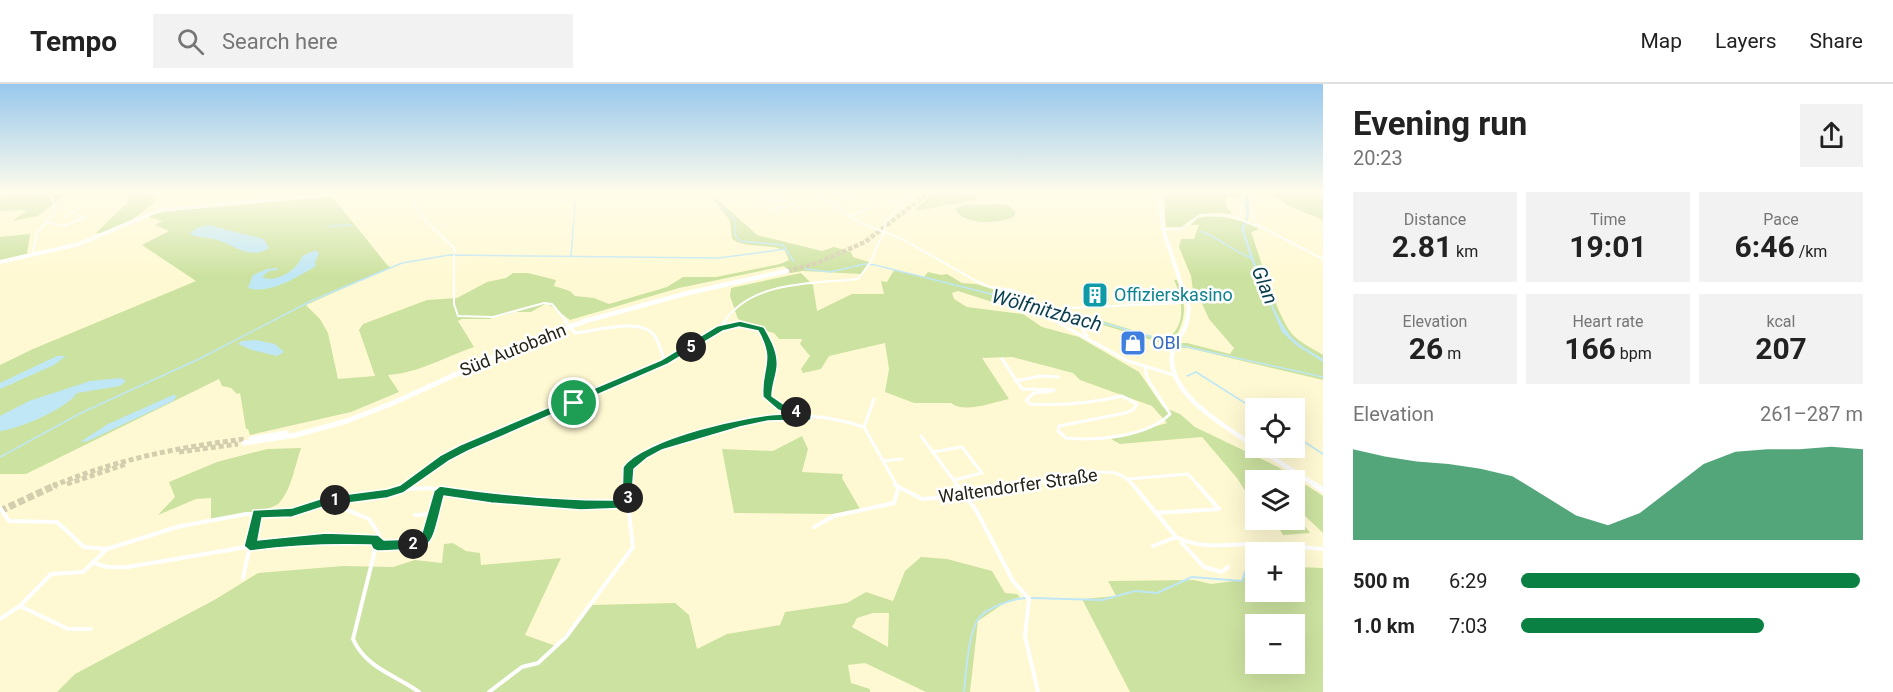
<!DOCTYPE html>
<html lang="en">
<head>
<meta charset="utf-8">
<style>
  :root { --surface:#fff; --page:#f2f2f2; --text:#222; --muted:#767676; --line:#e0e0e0; --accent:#0b8043 }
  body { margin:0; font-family:Roboto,sans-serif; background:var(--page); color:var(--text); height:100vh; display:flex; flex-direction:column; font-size:22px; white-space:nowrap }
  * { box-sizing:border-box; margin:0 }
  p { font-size:20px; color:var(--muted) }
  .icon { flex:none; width:33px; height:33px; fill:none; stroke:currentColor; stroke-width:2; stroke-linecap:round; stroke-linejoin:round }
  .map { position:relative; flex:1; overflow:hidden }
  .panel { display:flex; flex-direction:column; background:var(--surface); width:570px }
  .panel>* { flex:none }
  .controls { position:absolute; left:1245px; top:314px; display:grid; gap:12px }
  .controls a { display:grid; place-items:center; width:60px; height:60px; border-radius:0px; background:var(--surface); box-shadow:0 6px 24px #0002; font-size:30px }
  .pin { position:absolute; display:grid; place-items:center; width:51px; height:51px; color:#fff; margin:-26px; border:3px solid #fff; border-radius:50%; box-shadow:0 2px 6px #0007 }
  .km { position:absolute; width:30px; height:30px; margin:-15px; border-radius:50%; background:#222; color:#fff; font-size:16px; line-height:30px; text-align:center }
  .round { display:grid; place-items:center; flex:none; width:63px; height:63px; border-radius:0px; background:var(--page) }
  .overview { display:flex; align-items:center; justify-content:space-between; height:102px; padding:0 30px }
  h1 { font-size:33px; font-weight:700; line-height:45px }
  .stats { display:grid; grid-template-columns:repeat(3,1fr); gap:9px; height:102px; padding:6px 30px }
  .stats div { display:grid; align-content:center; border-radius:0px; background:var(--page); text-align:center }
  .stats b { font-size:30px; font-weight:700 }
  .stats small { font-size:16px; font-weight:400 }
  .stats p { font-size:16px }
  .chart { height:168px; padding:12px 30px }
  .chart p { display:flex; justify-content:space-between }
  .chart svg { width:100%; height:108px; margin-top:6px; fill:var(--accent); opacity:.7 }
  ul { padding:0 30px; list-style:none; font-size:20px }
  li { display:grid; grid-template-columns:96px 72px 1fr; align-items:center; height:45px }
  li i { height:15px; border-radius:8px; background:var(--accent) }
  header { display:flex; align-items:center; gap:36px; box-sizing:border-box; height:84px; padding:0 30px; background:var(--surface); border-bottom:2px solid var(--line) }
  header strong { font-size:28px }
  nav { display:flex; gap:33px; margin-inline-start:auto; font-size:21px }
  .search { width:420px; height:54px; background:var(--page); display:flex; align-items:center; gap:15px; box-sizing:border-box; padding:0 21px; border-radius:0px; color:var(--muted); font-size:22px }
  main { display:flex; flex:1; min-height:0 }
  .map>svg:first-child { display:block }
  .green { fill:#cce2a0; fill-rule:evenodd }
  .water { fill:#c0e7f5 }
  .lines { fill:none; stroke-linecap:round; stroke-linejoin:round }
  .stream-far1 { stroke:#c0e7f5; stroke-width:1.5 }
  .stream { stroke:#c0e7f5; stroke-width:2 }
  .highway-tunnel-far2 { stroke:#d3cead; stroke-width:4.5; stroke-dasharray:4.5 2; stroke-linecap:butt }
  .highway-tunnel-far1 { stroke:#d3cead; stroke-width:5; stroke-dasharray:5 3; stroke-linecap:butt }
  .highway-tunnel { stroke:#d3cead; stroke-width:7; stroke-dasharray:7 3; stroke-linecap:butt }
  .minor-far2 { stroke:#fff; stroke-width:2 }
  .minor-far1 { stroke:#fff; stroke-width:3 }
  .minor { stroke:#fff; stroke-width:4 }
  .major-far2 { stroke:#fff; stroke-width:4 }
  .major-far1 { stroke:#fff; stroke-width:4.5 }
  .major { stroke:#fff; stroke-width:6 }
  .highway-far1 { stroke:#fff; stroke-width:4.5 }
  .highway { stroke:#fff; stroke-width:5 }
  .route { fill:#0b8043; stroke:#fff; stroke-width:1.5; fill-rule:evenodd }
  .labels { text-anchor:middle; stroke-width:5; stroke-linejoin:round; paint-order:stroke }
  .culture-label { font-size:18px; fill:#0d838f; stroke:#fff; text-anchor:start }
  .shop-label { font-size:18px; fill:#366cbe; stroke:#fff; text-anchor:start }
  .street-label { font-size:18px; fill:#252315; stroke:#fff }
  .water-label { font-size:20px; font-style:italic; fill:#0b3e4d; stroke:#fff }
</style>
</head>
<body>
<header>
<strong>Tempo</strong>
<div class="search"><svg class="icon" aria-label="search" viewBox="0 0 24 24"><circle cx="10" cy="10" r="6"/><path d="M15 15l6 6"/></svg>Search here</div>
<nav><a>Map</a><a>Layers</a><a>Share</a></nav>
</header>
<main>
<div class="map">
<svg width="1323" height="608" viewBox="0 0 1323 608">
  <rect width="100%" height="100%" fill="#fff9d3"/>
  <path class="green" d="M0,108H69L38,132L12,137L27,126L0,127Z
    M115,108H144L156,116C144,128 113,152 96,149L129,117L127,113Z
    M938,108H961L980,115L916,127L918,122Z
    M1164,108H1241L1242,114L1226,112V121L1232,130C1211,127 1197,128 1182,143H1166Z
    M1252,108H1323V136L1287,121L1273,110Z
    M331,111L388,182L391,183L306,221L320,235L328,249L338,295L375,292L359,246L363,240L427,216L457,214L487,198L506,194L513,189H528L556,196L554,202L570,207L575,212L594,214L609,220L667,203L683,193H716L780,180L789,176L785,167C768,158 748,166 732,155L730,137L714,116L717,115L757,151L822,167L834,163L851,168L853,173L869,178L861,190L803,187L791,189L784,182L679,204L570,236L547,219L531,228H515L489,235H462L458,237L474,263C445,273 418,289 388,291L399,308L351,328L250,351L248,345H246L240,309L237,310L231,304L222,302L219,295L26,390H0V281L33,265L196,197L142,161L169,147L155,141L162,137L146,132L170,126Z
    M1000,120L1007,121L1015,127V132C1002,139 964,143 955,125L963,121Z
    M1215,131L1242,137L1259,145L1251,148C1262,179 1272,218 1289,246C1296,257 1312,264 1323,271V296L1188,264H1177L1181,259H1187L1230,270L1234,264L1209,235L1200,215L1194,214L1191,192L1179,163L1181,155H1194L1199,141H1191L1197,134Z
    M30,150L27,170L0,176V153Z
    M894,186L924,193L928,188L941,191L947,190L962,199L976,200L1008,210L1024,222L1014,225L958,207L952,209L954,215L967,223L1023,230L1042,243L1079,253L1139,288L1163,323L1180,330L1195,343L1278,383L1323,412V449L1304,431L1297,432L1310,449L1283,451L1274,435H1294V396H1256L1255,416L1249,413L1237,394L1202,353L1120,360L1111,355L1167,339L1152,322L1080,296L1073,289L1012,273L982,274L1009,315C994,318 964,330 951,319H914L885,308L889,285L885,259L829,272L821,285L803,289L801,285L810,272L800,260L802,255H779L774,249C762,247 750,240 738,235L730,212L731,204L801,189L813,201L817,227L852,210H884L881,197L887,198Z
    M1174,196H1177C1188,226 1186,234 1171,262L1074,232L1093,234L1162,255C1188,249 1183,214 1174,196Z
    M802,352L808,365L802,388L843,390L842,394L860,425L832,430L734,429L722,365L773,367Z
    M301,364C295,381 292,404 280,418C272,428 227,433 211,436V414L196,415L158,431L175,413L169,398L217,378L267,365Z
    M453,459L466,467L480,469L481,481L561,474L525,551L556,562L589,521L675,519L689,531L697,565L727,550L780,541L785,528L847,519L866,508L893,517L905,487L921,473L947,475L992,487L1005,509L1017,510L1020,513L1006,518L978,537L970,608H926L865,579L848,581L851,599L870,605V608H57L75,590L216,515L258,489L343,482L393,483L415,476L442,479L444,460ZM873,529H889L888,563L852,543L857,534Z
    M1295,483L1323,484V608H1130L1082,515L1116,512L1108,497L1194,496L1211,500L1242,496L1249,487L1255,484L1256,507H1294ZM1256,540H1294V579H1256Z"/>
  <path class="water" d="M1245,108H1249C1250,122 1250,133 1244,146C1253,175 1270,221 1286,246C1294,259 1310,267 1323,275V278L1296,261L1282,248L1251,175L1241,145L1246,134Z
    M208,141L264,155L269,164C249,177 234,160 214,155C206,153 197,154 190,150L196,144Z
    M316,166L319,170L315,178L316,182C298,192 271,211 248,204L253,191L267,185L277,184L278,186L269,187L262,193C275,200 299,185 302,172Z
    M256,256L275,260L284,268L277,272L252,266L238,260L242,257Z
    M57,272H66L54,281L0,305V299Z
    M121,294L126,297L120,302L77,309C66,325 19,345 0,347V332L29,317L90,297Z
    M173,311L177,312L173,317L88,357L80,358L108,340Z"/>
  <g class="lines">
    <path class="stream-far1" d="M707,108L735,136V151L740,157L783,161L794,178
      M1233,108L1241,111
      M329,142L352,141
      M1200,147C1219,154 1232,166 1251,174
      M571,172L576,108
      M805,185L830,188L865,180L875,181L1079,232L1174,259
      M1178,261L1323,293
      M1187,292L1196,288L1256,326
      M1294,351L1323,370
      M0,373L81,329L199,275L311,217L402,179L449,171L719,174L786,165"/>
    <path class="stream" d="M1031,514L1102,516L1135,507L1157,509L1192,493L1242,497L1245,488L1256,485
      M964,608C966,590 968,548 979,534C988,523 1012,515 1026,514"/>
    <path class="highway-tunnel-far2" d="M787,187L817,179L865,158L930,108"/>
    <path class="highway-tunnel-far1" d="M179,368L238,360
      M67,400L126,380
      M53,402C114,376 179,363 245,355"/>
    <path class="highway-tunnel" d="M0,427L56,401"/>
    <path class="minor-far2" d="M405,108L425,136L454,164L455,169
      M723,108L726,111L737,108
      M802,108L822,114L861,139L904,156L976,197L990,203L1013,206L1023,210L1039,228L1058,238
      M894,108L884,112L902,121
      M1251,108L1252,133L1259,142
      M0,111C11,110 45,103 52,114C54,117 54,124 54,128L37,149L32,171
      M785,115L801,126
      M755,118L779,111
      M831,120L856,111L850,108
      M767,121L785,115L779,111L788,108
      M53,122L70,108
      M160,126L181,108
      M771,126L794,120
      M849,133L878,120
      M1238,133L1241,132L1242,108
      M45,138L64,142L83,134L75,128L66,130
      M1163,145H1181L1200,131L1230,132L1263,144L1323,175
      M454,172V220L458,232L493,233L544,219L552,220L567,238
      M724,238C752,196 813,200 858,195L870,179L884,147L886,136L916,108
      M1078,238L1068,224L1182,219"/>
    <path class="minor-far1" d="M565,237L575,249C595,247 640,233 654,251C660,258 661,270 665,278
      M1055,237L1128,277L1174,291
      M1077,237L1087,252
      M721,243L725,237
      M1002,275L1022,305L1054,306
      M1015,297L1041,292L1058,293
      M1053,307L1034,309L1026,316L1030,320C1061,322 1092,319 1122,312L1137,320L1133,326L1125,329L1059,342L1058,347L1066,354C1097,357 1147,353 1170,330L1147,294L1145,283
      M864,343L874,315
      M921,352L958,402
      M932,368L962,363L982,389L954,396
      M883,377L902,375
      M1128,395L1188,390L1199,402
      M407,402L445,374L464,364L547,331L609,300L665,278L720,244L740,240L761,245C777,270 767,286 768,313L781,323L806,333
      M627,402L630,381C657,358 741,334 778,332C806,330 837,334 864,343L897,402
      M1022,402C1044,398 1095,385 1115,389C1123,391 1129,396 1134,402"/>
    <path class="minor" d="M895,401L922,415L965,412L1030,401
      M957,401L976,426L1013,497L1029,515L1025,552L1038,608
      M1133,401L1176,453C1202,466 1226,460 1253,460C1277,460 1300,463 1323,465
      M406,405L430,404L458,411L581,421H627
      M328,418L369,435L379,450L353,555C366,584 395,591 419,608
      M0,424L9,437L57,438L84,463L107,465
      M1155,429L1219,425L1198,401
      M415,431L433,430
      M814,443L834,432L894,419L898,405
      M1182,459L1204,483L1222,488L1228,483
      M377,461L424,458L440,407
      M1153,462L1176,453
      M94,479L107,483H128L282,457L326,454L378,456
      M243,494L257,429
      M20,522L68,545H91
      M0,535L20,522L51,490L83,488L107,465L177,443L246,430L292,429L326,417L392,409L409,401
      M489,608L522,583L538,579L566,553L633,463L626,401"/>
    <path class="major-far2" d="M1159,108L1163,145L1189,224L1187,238
      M0,178L79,160L160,126L358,108"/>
    <path class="major-far1" d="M1187,237C1185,249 1173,259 1172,271C1168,312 1227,343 1256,363
      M1256,363L1317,402"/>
    <path class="major" d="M1315,401L1323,406"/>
    <path class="highway-far1" d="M582,238L688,209L787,187"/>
    <path class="highway" d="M251,355L286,349
      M244,359L296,351L347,337L393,319L527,258L586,237"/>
  </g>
  <linearGradient id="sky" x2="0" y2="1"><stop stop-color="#98c8ed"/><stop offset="0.56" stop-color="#fffceb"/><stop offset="1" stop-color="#fffceb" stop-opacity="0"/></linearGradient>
  <rect width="1323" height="193" fill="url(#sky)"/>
  <path class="route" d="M740,237L764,243C771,255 779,269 777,284C776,293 772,302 772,312L785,321L811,331V336L768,337L740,343L662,366L647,374L634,385L631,424L581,426L491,419L444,412C429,469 437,465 377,467L373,465L371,461C330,460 291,461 250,467L244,462L253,426L292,424L326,413L387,405L400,401L441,371L460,361L661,276L717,242ZM739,243L758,247C776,278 760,285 763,313L778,326L787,330C753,329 642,355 623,383L622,416C561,417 500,411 440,402L434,407L421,452L417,455L384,456L378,451L326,449L258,456L262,434L292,433L326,422L387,414L403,409L449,377L468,367L668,280L723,247Z"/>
  <defs>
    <g id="building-square" transform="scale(1.35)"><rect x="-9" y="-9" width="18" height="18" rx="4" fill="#0f9aa8" stroke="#fff"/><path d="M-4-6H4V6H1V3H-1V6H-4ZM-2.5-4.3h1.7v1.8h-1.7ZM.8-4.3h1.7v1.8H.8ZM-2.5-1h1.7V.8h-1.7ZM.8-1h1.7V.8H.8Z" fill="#fff"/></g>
    <g id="shop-square" transform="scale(1.35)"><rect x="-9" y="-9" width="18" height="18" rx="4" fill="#3f7fe0" stroke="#fff"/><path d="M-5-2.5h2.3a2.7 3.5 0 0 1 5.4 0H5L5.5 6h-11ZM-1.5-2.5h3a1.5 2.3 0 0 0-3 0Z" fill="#fff"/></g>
  </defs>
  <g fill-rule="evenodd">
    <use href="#building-square" x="1095" y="211"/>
    <use href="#shop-square" x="1133" y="259"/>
  </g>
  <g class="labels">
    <g class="culture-label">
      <text x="1114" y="217">Offizierskasino</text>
    </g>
    <g class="shop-label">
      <text x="1152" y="265">OBI</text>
    </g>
    <g class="street-label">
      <text transform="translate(513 266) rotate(-22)" y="6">Süd Autobahn</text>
      <text transform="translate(1018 402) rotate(-8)" y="6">Waltendorfer Straße</text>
    </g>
    <g class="water-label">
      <text transform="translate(1265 201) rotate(68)" y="7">Glan</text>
      <text transform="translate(1047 226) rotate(15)" y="7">Wölfnitzbach</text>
    </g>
  </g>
</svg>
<div class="controls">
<a><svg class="icon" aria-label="locate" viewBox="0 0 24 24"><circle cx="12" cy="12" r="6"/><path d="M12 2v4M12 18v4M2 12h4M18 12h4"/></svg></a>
<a><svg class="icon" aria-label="layers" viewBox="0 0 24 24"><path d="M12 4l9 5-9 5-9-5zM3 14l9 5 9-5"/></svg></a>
<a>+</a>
<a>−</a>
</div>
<div class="pin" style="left:574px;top:319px;background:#1e9e55"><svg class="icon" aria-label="arrive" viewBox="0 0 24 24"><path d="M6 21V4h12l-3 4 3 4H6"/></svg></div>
<b class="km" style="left:335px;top:416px">1</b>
<b class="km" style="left:413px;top:460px">2</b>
<b class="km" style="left:628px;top:414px">3</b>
<b class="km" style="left:796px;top:328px">4</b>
<b class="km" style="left:691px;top:263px">5</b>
</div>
<section class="panel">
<div class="overview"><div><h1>Evening run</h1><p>20:23</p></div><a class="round"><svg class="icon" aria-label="share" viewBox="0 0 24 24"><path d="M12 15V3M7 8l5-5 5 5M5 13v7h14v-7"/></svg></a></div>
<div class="stats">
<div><p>Distance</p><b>2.81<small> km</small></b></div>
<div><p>Time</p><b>19:01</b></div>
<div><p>Pace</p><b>6:46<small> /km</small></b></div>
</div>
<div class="stats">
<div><p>Elevation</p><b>26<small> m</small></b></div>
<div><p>Heart rate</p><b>166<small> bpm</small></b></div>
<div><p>kcal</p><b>207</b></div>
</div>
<div class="chart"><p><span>Elevation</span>261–287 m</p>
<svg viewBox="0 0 160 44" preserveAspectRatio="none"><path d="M0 44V7L10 10L20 12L30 13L40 15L50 18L60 26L70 34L80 38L90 33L100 23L110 13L120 8L130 7L140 7L150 6L160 7V44z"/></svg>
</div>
<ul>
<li><b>500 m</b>6:29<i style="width:99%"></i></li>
<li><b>1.0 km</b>7:03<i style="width:71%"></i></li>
</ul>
</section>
</main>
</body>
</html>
